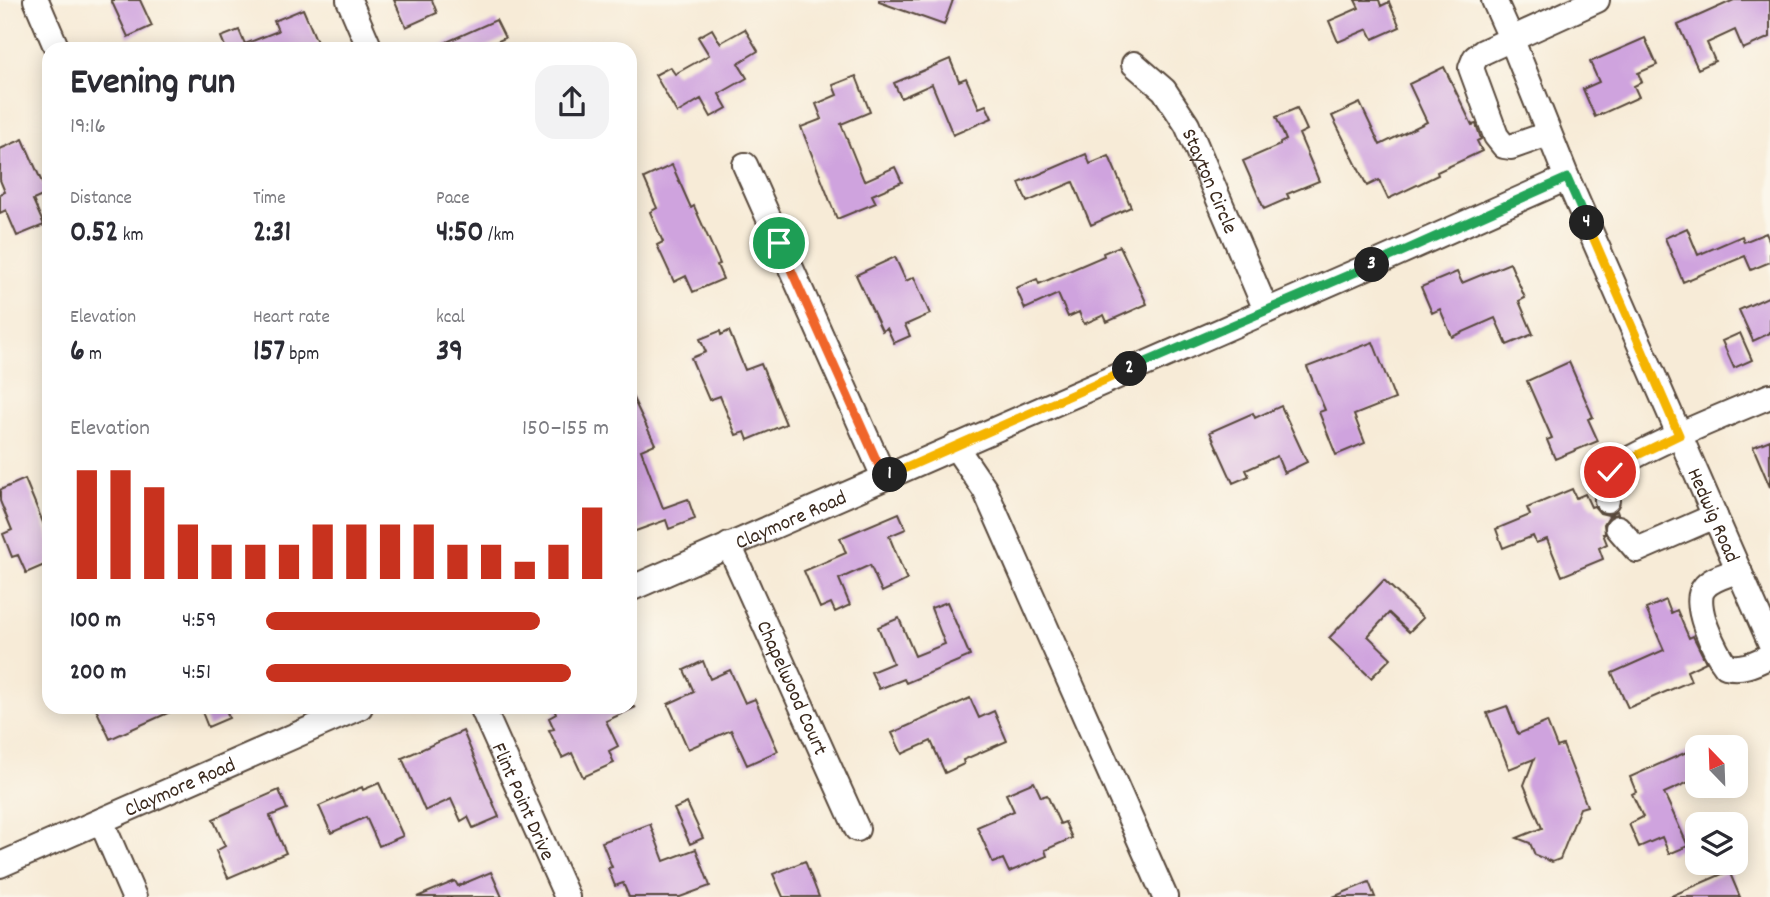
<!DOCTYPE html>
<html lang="en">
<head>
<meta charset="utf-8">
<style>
  :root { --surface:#fff; --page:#f2f2f3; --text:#2b2b33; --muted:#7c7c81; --accent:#c8321e }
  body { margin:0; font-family:Dekko,sans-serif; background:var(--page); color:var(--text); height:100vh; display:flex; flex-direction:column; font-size:26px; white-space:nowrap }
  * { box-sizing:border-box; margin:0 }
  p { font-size:23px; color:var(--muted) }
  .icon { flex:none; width:38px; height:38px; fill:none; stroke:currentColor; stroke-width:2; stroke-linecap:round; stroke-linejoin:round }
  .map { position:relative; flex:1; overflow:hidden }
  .side { position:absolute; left:42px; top:42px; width:595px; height:672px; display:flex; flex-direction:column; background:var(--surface); border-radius:21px; box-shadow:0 4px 18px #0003 }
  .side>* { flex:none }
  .needle { width:46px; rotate:337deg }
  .fabs { position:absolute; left:1685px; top:735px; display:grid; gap:14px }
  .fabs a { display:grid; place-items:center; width:63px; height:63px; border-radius:14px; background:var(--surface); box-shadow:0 4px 18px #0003; font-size:35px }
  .pin { position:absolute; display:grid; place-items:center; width:60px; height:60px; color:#fff; margin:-30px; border:4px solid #fff; border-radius:50%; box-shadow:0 2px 7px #0007 }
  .km { position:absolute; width:35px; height:35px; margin:-18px; border-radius:50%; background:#222; color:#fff; font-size:19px; line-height:35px; text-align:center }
  .round { display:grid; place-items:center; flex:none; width:74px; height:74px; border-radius:21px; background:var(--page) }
  .summary { display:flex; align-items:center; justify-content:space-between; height:119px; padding:0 28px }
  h1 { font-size:38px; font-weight:700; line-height:52px }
  .figures { display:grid; grid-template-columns:repeat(3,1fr); gap:10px; height:119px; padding:7px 28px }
  .figures div { display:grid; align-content:center }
  .figures b { font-size:30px; font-weight:700 }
  .figures small { font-size:19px; font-weight:400 }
  .figures p { font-size:19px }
  .chart { height:196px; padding:14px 28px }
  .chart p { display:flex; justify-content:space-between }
  .chart svg { width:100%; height:126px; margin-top:7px; stroke:var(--accent); stroke-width:6 }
  ul { padding:0 28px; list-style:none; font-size:23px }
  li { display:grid; grid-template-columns:112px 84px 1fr; align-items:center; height:52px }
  li i { height:18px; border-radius:9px; background:var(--accent) }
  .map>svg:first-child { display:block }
  .building { fill:#cfa3de }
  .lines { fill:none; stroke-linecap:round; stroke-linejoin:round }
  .minor-casing { stroke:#57473a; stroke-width:28 }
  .minor { stroke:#fff; stroke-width:24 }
  .split-1-casing { stroke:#fff; stroke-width:14 }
  .split-2-casing { stroke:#fff; stroke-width:14 }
  .split-3-casing { stroke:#fff; stroke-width:14 }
  .split-4-casing { stroke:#fff; stroke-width:14 }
  .split-5-casing { stroke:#fff; stroke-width:14 }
  .split-1 { stroke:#f0652b; stroke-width:9 }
  .split-2 { stroke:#f5b400; stroke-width:9 }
  .split-3 { stroke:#22a559; stroke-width:9 }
  .split-4 { stroke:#22a559; stroke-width:9 }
  .split-5 { stroke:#f5b400; stroke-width:9 }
  .labels { text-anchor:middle; stroke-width:5; stroke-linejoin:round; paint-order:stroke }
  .street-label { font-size:21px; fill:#3b2a1e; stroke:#fbf7ec }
</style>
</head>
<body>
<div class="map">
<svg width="1770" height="897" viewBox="0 0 1770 897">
  <rect width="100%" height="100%" fill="#fbf7ec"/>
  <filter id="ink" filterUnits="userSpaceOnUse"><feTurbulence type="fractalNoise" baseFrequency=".0143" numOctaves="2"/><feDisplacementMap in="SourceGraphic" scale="14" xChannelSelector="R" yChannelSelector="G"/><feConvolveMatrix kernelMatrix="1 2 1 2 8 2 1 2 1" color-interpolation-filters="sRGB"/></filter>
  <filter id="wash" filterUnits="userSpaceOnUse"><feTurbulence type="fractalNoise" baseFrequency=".00686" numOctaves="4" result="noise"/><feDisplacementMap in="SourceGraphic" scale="28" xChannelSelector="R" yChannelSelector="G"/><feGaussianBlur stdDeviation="1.57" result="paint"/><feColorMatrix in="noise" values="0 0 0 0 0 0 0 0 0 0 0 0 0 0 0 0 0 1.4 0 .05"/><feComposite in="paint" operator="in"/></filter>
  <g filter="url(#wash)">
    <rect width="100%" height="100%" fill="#f7ebd7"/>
    <g id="blocks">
      <path class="building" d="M111,0H140L152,26L128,37Z
        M394,0H432L437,13L406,27Z
        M879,0H953L944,25L879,2Z
        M1355,0H1379L1381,6L1389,2L1400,27L1373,39L1368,29L1338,42L1329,21L1359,8Z
        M1734,0H1770V37L1743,49L1735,30L1707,43L1715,61L1698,69L1678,25Z
        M303,9L320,49H226L221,37L239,30L245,44L278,31L274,21Z
        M496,20L505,38L481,49H431Z
        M712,29L720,43L745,29L758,51L738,63L747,78L719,94L727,108L711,117L701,99L677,113L655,75L670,67L675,74L709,55L698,37Z
        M1645,38L1657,65L1638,73L1642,82L1634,86L1639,97L1595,117L1583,89L1599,82L1590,62Z
        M950,59L959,81L966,78L979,108L986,105L992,118L953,135L932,84L901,98L894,83Z
        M1444,67L1472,125L1476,124L1481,139L1477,141L1482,151L1437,172L1438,175L1388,199L1379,180L1367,186L1332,116L1360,103L1380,145L1427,122L1409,84Z
        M856,76L870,112L841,124L864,181L895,167L902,182L872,195L876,203L837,219L801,127L822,119L816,104L837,95L833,85Z
        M1297,108L1307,130L1299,134L1319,181L1287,194L1289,198L1264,209L1243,161L1280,145V143L1286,140L1276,117Z
        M23,139L47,194L33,200L44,225L17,236L6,210L0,213V194L5,192L0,180V149Z
        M1086,154L1090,164L1109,156L1131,207L1091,225L1073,182L1027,202L1019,183Z
        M672,165L691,208L694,206L720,264L717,265L723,279L693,292L686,276L674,282L657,245L663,242L650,212L657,208L644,178Z
        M1687,228L1698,255L1742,236L1744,242L1766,233L1770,242V262L1751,270L1745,256L1683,282L1665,238Z
        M1120,246L1147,304L1107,322L1104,315L1084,324L1079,312L1068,317L1058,294L1025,309L1016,288L1037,279L1039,284L1104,256L1103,253Z
        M895,257L906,281L914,277L930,314L905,325L910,336L894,343L887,328L882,331L856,275Z
        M1510,263L1525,298L1519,301L1533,334L1507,345L1495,318L1452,337L1440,309L1432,313L1421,287L1457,272L1462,283Z
        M1770,296V333L1753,341L1739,310Z
        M720,331L721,335L729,331L745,370L761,364L786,424L748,440L745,432L736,435L720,396L709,400L691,358L706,352L700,339Z
        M1740,333L1752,360L1734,368L1722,341Z
        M1373,342L1395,399L1354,415L1365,443L1336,455L1319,412L1325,410L1307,367Z
        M1569,362L1593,417L1588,419L1598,441L1555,459L1547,440L1552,438L1527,381Z
        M630,392L655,444L641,450L663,508L688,499L695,519L669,529L666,520L630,533Z
        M1281,406L1307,462L1284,473L1277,456L1246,470L1249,476L1233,483L1210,432L1253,413L1255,418Z
        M1770,440V487L1753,447Z
        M25,479L49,537V563L26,573L18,555L12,557L3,534L12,530L0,501V490Z
        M1572,489L1576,498L1585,494L1591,507L1594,506L1600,513L1608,515L1617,511L1618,514L1609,516L1604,524L1605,534H1603L1607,544L1599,548L1603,559L1562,576L1547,539L1536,543L1533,536L1503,548L1496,529L1530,515L1527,508Z
        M899,513L906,529L889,536L907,580L882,592L870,565L839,579L850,605L835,612L831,603L820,608L804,571L846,553L840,538Z
        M1384,580L1423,618L1409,632L1389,613L1368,636L1391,658L1371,678L1329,638Z
        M1666,600L1671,613L1677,610L1689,638L1693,636L1706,662L1687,671L1691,681L1628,708L1612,673L1664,650L1646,609Z
        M947,602L970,656L906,683L904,679L879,689L871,672L893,663L878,627L899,618L915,656L945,644L931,608Z
        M703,661L710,679L730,670L745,703L755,699L778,751L747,765L731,730L688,749L668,704L694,692L684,670Z
        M970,698L979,718L994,711L1007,741L963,760L964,764L945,773L931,741L902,754L892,733Z
        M1507,706L1518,734L1547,722L1557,747L1563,745L1587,806L1580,808L1560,859L1552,862L1535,855L1530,843L1517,838L1542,828L1524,785L1534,759L1509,769L1487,713Z
        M95,707H181L110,739Z
        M200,707H225L229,718L208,727Z
        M553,707H636L606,721L618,746L609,751L614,763L583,777L572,753L562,758L549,730L554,729L549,718L556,714Z
        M463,731L499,817L473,828L468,817L461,821L451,799L425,811L402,758Z
        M1698,747V778L1664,793L1688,846L1669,854L1662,837L1639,847L1629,824L1643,817L1632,794L1636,792L1630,777Z
        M1034,782L1041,797L1047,795L1060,824L1065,822L1072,838L1045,850L1047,856L1009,872L1003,859L993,863L977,827L1014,811L1006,794Z
        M379,783L403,836L379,846L366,817L331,833L319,806L362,787L363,790Z
        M279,790L287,809L270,816L286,853L228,878L216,851L225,846L213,819Z
        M687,803L703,838L690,844L674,809Z
        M650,824L664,861L696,849L710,886L680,897H629L623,883L615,886L608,868L612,867L602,842Z
        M805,861L819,897H783L773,874Z
        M1729,871L1740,897H1669Z
        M491,872L502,897H417L455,881L458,886Z
        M1369,882L1375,897H1333Z"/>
    </g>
  </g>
  <g filter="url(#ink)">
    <use href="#blocks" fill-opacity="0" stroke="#57473a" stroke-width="2"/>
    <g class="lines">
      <g class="minor-casing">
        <g id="minor">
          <path d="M36,0L57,49"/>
          <path d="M349,0L370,49"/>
          <path id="s1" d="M1494,0L1511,38L1567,178L1770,642"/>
          <path id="s2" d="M1134,64L1164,90L1187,125L1266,310"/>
          <path d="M1548,134L1511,147L1504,146L1496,136L1471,68L1475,58L1483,52L1597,0"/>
          <path d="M745,165L884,477"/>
          <path d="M955,446L985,490L1165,897"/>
          <path d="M1607,500C1607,491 1605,482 1609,474C1617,458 1746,406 1770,396"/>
          <path d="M1618,528L1637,550L1715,516"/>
          <path id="s3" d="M729,545L857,829"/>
          <path d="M1739,570C1728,575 1711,578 1704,588C1691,603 1715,652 1726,666C1743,670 1755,663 1770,656"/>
          <path id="s4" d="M630,589L1374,264L1567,178"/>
          <path id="s5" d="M482,707L567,897"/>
          <path d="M101,821L134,897"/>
          <path id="s6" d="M0,865L360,707"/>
        </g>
      </g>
      <use href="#minor" class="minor"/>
    </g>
  </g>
  <g class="lines" filter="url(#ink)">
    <g class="split-1-casing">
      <path id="split-1" d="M779,243L884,477L890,475"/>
    </g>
    <g class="split-2-casing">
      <path id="split-2" d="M890,475L1130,369"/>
    </g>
    <g class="split-3-casing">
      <path id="split-3" d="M1130,369L1372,265"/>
    </g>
    <g class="split-4-casing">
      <path id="split-4" d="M1372,265L1567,178L1587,223"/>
    </g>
    <g class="split-5-casing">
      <path id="split-5" d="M1587,223L1679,435L1621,463L1610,472"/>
    </g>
    <use href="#split-1" class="split-1"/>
    <use href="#split-2" class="split-2"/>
    <use href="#split-3" class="split-3"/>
    <use href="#split-4" class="split-4"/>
    <use href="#split-5" class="split-5"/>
  </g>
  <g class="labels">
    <g class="street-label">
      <text dy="7" stroke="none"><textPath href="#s2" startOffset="142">Stayton Circle</textPath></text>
      <text dy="7" stroke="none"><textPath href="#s1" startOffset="560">Hedwig Road</textPath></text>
      <text dy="7" stroke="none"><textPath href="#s4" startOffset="175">Claymore Road</textPath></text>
      <text dy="7" stroke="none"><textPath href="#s3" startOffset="156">Chapelwood Court</textPath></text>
      <text dy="7" stroke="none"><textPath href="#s6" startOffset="196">Claymore Road</textPath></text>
      <text dy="7" stroke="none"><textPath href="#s5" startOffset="103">Flint Point Drive</textPath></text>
    </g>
  </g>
</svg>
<div class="fabs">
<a><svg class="needle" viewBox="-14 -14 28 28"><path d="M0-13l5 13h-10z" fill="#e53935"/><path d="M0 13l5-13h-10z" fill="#7c7c81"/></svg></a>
<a><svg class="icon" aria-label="layers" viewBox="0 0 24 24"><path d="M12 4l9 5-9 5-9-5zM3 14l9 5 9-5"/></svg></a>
</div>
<div class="pin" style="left:779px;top:243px;background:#1e9e55"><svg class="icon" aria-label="arrive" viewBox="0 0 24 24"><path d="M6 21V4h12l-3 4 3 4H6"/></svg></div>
<div class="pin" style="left:1610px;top:472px;background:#d93025"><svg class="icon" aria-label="check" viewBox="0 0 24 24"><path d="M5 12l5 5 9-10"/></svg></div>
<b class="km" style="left:890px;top:475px">1</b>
<b class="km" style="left:1130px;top:369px">2</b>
<b class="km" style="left:1372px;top:265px">3</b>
<b class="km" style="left:1587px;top:223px">4</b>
<section class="side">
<div class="summary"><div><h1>Evening run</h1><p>19:16</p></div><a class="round"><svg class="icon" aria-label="share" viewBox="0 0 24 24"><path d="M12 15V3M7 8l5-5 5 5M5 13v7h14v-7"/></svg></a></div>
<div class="figures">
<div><p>Distance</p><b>0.52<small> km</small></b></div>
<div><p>Time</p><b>2:31</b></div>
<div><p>Pace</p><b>4:50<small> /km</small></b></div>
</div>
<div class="figures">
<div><p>Elevation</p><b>6<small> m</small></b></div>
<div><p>Heart rate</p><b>157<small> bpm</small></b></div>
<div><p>kcal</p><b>39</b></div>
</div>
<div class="chart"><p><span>Elevation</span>150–155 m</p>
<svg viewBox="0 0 160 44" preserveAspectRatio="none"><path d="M5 44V6M15 44V6M25 44V12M35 44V25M45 44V32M55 44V32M65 44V32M75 44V25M85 44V25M95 44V25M105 44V25M115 44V32M125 44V32M135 44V38M145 44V32M155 44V19"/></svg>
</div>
<ul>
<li><b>100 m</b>4:59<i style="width:80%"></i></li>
<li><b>200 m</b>4:51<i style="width:89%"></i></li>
</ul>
</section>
</div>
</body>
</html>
